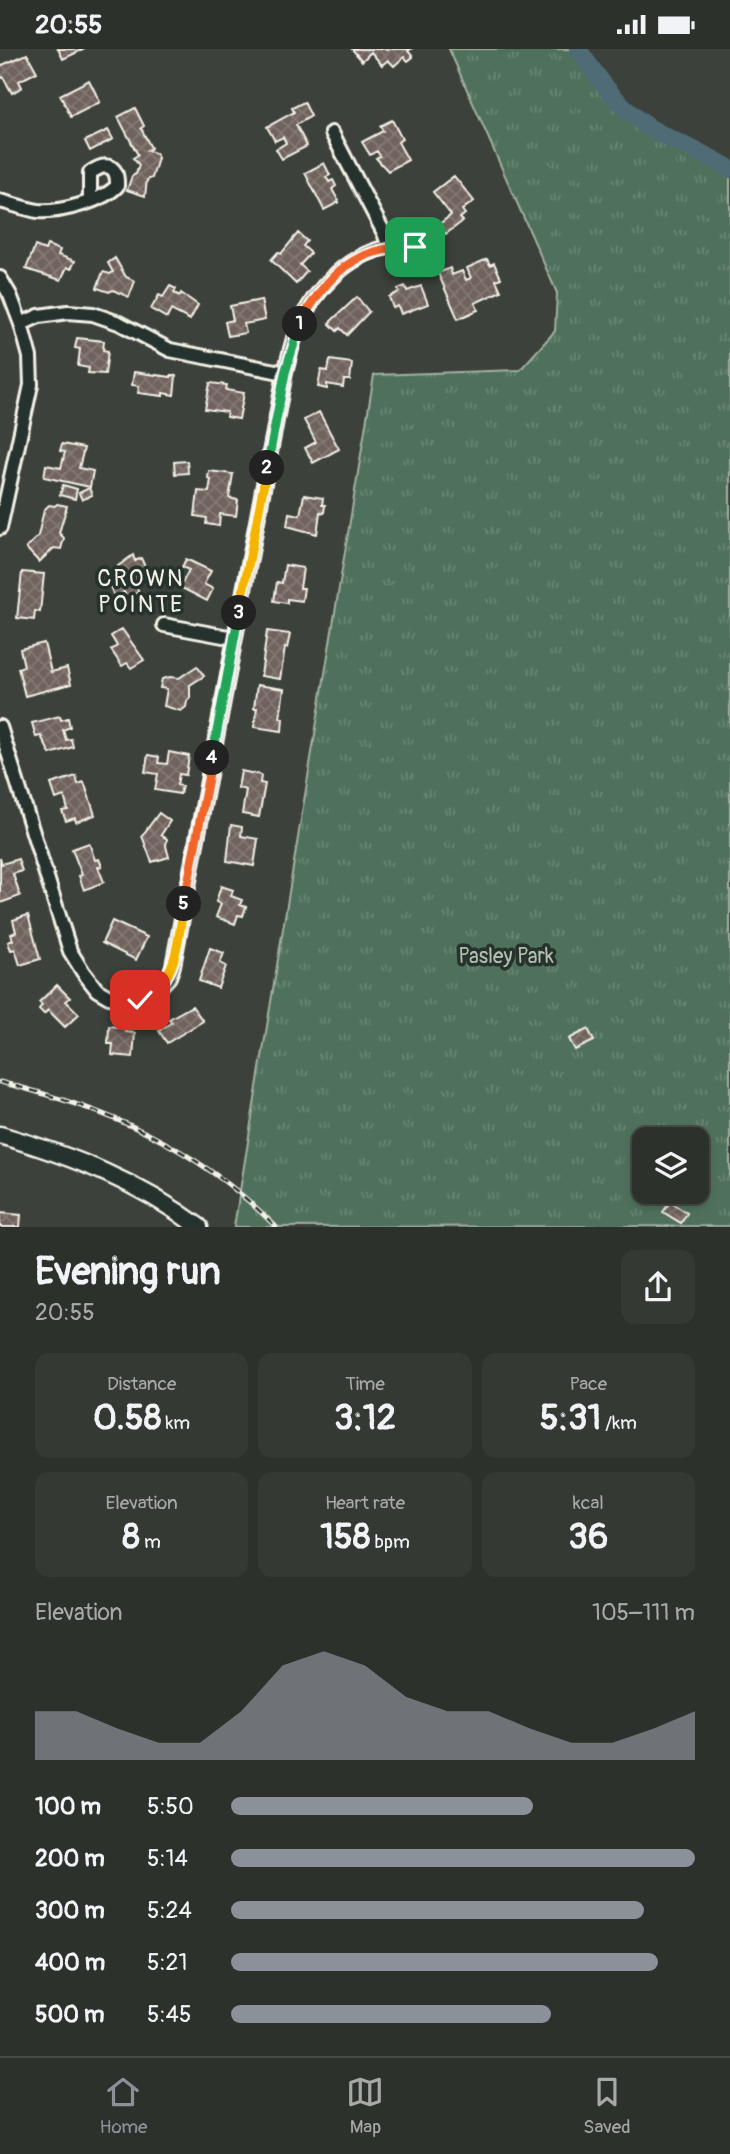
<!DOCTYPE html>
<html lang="en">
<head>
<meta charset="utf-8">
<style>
  :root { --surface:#2d312c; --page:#353934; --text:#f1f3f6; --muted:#a7a9a9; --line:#484c48; --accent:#8c9099 }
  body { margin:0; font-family:Pangolin,sans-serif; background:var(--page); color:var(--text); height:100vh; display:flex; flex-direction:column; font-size:26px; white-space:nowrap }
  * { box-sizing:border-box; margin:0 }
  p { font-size:23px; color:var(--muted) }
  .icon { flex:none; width:38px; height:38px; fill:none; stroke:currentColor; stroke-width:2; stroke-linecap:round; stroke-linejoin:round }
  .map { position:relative; height:1178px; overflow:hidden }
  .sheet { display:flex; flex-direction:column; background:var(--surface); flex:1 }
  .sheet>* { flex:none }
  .fabs { position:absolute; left:632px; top:1078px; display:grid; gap:14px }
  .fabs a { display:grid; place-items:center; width:77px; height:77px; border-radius:14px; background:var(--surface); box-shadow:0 4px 10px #0003,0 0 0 2px var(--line); font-size:35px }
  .pin { position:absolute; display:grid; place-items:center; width:60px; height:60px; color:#fff; margin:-30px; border-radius:14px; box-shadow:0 4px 10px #0006 }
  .km { position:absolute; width:35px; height:35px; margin:-18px; border-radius:50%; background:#222; color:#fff; font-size:19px; line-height:35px; text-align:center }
  .round { display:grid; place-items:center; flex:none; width:74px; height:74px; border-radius:14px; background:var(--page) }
  .headline { display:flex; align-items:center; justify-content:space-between; height:119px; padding:0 35px }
  h1 { font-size:38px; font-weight:700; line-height:52px }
  .stats { display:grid; grid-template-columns:repeat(3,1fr); gap:10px; height:119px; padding:7px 35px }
  .stats div { display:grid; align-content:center; border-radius:14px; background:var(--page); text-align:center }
  .stats b { font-size:35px; font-weight:700 }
  .stats small { font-size:19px; font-weight:400 }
  .stats p { font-size:19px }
  .chart { height:196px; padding:14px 35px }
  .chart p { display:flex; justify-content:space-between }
  .chart svg { width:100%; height:126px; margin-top:7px; fill:var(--accent); opacity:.7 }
  ul { padding:0 35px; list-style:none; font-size:23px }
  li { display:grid; grid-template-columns:112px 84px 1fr; align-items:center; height:52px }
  li i { height:18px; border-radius:9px; background:var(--accent) }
  .status { display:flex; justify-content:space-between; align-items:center; height:49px; padding:0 35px; background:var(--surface); direction:ltr }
  .status svg { height:19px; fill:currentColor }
  .tabs { display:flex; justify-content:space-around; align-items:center; height:98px; border-top:2px solid var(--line); background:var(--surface); font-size:19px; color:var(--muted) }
  .tabs a { display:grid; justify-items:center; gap:4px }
  .tabs .active { color:var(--accent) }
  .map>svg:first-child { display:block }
  .park { fill:url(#park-tufts); stroke:#a2b1a2; stroke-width:2; fill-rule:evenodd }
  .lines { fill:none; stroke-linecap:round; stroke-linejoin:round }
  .river { stroke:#506c76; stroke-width:18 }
  .building { fill:url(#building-cross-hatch); stroke:#f4f1e8; stroke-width:2 }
  .street-casing { stroke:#f4f1e8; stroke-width:18 }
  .secondary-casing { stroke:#f4f1e8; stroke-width:21 }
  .street { stroke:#26332d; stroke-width:12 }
  .secondary { stroke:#26332d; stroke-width:16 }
  .rail-casing { stroke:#f4f1e8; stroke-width:5 }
  .rail { stroke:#26332d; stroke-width:2.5; stroke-dasharray:8; stroke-linecap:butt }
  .split-1-casing { stroke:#fff; stroke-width:14 }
  .split-2-casing { stroke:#fff; stroke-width:14 }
  .split-3-casing { stroke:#fff; stroke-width:14 }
  .split-4-casing { stroke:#fff; stroke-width:14 }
  .split-5-casing { stroke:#fff; stroke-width:14 }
  .split-6-casing { stroke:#fff; stroke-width:14 }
  .split-1 { stroke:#f0652b; stroke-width:9 }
  .split-2 { stroke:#22a559; stroke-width:9 }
  .split-3 { stroke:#f5b400; stroke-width:9 }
  .split-4 { stroke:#22a559; stroke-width:9 }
  .split-5 { stroke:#f0652b; stroke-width:9 }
  .split-6 { stroke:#f5b400; stroke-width:9 }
  .labels { text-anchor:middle; stroke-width:7; stroke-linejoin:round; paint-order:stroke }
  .park-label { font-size:21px; fill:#b2beb0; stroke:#26332d }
  .neighbourhood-label { font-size:23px; letter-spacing:2px; fill:#f4f1e8; stroke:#26332d }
</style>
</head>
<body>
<div class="status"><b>20:55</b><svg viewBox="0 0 49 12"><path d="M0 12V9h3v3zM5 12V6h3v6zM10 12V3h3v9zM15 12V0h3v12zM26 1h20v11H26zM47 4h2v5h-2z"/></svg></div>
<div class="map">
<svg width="730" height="1178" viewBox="0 0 730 1178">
  <defs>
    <pattern id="park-tufts" width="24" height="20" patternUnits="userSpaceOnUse" patternTransform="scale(1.75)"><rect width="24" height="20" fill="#50715b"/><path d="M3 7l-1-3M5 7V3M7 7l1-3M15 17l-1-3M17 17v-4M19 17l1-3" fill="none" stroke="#6a8673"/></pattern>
    <pattern id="building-cross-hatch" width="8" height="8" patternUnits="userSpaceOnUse" patternTransform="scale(1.75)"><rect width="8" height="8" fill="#6f625c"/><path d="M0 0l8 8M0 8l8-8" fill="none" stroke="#847973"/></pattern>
  </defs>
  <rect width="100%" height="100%" fill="#3c413b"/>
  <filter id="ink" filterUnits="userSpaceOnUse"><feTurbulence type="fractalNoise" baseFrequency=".0143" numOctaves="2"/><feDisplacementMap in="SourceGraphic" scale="14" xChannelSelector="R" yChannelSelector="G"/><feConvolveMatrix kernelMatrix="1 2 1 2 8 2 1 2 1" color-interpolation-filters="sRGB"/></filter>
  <g filter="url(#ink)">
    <path class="park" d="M449,0H578C598,29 617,57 647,77C673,94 704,103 730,120V1177L234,1178L374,326L520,321L555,282L557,244ZM644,1090H696V1143H644Z"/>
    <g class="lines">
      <path class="river" d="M578,0C598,29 617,57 647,77C673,94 704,103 730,120"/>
    </g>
    <path class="building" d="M58,0H84L63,10Z
      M352,0H411L408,2L413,8L408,12L404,8L394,17L388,11L382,16L371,3L362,12Z
      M27,5L37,23L19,32L22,38L12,44L3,28L0,30V17Z
      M89,31L100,53L71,68L60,46Z
      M304,53L311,67L296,76L307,97L282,110L276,100L286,94L283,88L275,92L267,78L294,63L292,59Z
      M135,59L144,77L141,79L151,99L147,101L155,104L158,109L152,129L147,131L145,147L127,141L132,127L136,125L139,116L133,109L138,106L118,68Z
      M392,71L402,90L398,93L408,111L388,122L376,109L380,107L377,102L370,106L362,93L383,82L380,77Z
      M108,81L113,90L90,102L85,92Z
      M324,114L330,126L326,128L329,133L333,131L336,137L332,140L339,153L324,161L305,124Z
      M454,127L474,152L462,161L465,165L460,169L463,172L446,185L438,176L451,166L433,143Z
      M298,184L307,192L303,197L311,204L300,216L307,222L296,235L271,211L278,203L281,205Z
      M47,196L60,201L58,206L75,212L71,220L67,218L61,231L26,220L35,197L45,201Z
      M115,209L126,228L135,232L129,248L113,241L109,243L97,239L103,223L110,225L113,223L108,214Z
      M487,210L490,216L494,214L501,229L496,231L501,242L475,254L478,261L458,270L438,224L450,219L452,226L462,222L466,231L471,229L467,219Z
      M170,237L176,240L174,244L180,247L181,244L198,256L190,271L171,261L167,269L151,260L159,246L163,248Z
      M405,237L407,242L421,237L428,255L401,265L398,257L393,259L389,248L399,243L398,240Z
      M357,248L369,263L347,286L340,279L337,282L329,274Z
      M261,251L265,271L244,275L246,284L228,287L225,273L233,271L230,257Z
      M77,289L104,292L103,301L108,302L105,325L88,324L89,319L78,317L80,300L75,299Z
      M330,311L352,314L350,331H344L343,338L327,335V340L318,338L321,321L328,322Z
      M134,323L171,328V326L176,327L174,346L163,344V347L138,344L139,337L132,336Z
      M210,334L227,336L226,341L244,344L239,370L226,368L227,363L205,360Z
      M319,363L339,400L313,414L305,399L316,393L304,371Z
      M62,395L84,399L79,419L93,422L90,438L44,428L46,416L61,419L65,403L60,402Z
      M187,412L188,424L175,425L174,413Z
      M209,422L233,425L229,449L238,451L236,467L220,465L219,477L206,475L207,469L195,467L198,442L209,443L211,430L208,429Z
      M63,436L77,440L75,450L60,446Z
      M89,439L92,446L82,451L79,444Z
      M304,446L323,449L322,456H325L324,464L320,463L317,485L287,477L289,464L300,466Z
      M57,455L67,457L59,484L64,489L61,500L54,499L39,513L26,499L38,487L44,461L49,456L55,457Z
      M133,506L135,512L141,509L149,526L134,533L139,543L127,549L124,543L114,547L109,535L119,530L116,523L120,521L118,517Z
      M186,510L211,522L204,535L213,540L207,552L180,538L189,521L182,518Z
      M285,516L303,519L300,539H304L302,552L287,550V554L274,552L277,533L282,534Z
      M22,523L44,525L40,563L35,562L34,571L17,569Z
      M122,580L144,611L131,619L127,614L122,617L111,601L117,597L111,587Z
      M267,582L290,585L287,599H285L280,630L261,627Z
      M44,594L51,623L67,619L71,635L25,647L18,619L24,617L20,600Z
      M197,617L204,627L190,636V649L187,652L186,658L181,662L164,657L167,640L160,639L162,630L170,628L179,629Z
      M257,636L284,640L280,669H283L282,682L254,678L257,659H254Z
      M60,667L61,671L68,669L70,678L63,681L66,691L71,690L73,698L50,705L41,687L36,688L32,674Z
      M169,703L189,707L186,726L179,725L177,736L182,737L180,745L155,741L158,725L145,723L148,706L159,708L158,714L167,715Z
      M241,722L261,726L260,734L265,735L259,768L242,765L246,741L238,739Z
      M76,727L78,735L84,733L95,766L76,773L75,769L66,772L62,762L68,761L64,747L56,750L51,735Z
      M159,764L170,772L161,786L167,790L166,797L169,808L152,813L142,787Z
      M231,776L242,778L241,787L258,790L254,817L227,812Z
      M89,794L95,811L99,810L102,817L98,818L104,833L84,841L79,827L82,826L72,800Z
      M0,809L2,815L18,810L22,822L13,825L20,847L0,854Z
      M221,837L233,841L231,847L242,851L240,856L246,858L243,867L238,866L235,875L216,868L221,855L216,853Z
      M28,866L40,910L20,916L15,900L11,901L8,893L13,891L11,885L16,883L13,871Z
      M112,872L147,888L136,911L102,894Z
      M210,899L224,904L220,914L226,917L218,939L199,932Z
      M57,936L70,949L66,952L79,965L65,978L48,961L44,965L39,960L42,956L39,953Z
      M192,957L203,972L167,994L159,982L172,973L169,970Z
      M109,977L126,979L125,983L135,984L133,1008L112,1006L113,995H108Z
      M588,980L594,992L575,1001L569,990Z
      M670,1153L687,1164L681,1174L663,1163Z
      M0,1164L21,1166L20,1178H0Z"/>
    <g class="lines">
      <g class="street-casing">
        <path id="street" d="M332,84L384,184L389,198
          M0,152C12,155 26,160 38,162C59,164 103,152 117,137C118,116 106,112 90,124V151
          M0,229L10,246L21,275L30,308L31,336L0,479
          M21,275L39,267L68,263L93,265L119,274L170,301L285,324
          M164,576L234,589
          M0,678L70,902L83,923L97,941L109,948L131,953L151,946L160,938L169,928L173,917L285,324C289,309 292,292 298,278C314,241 347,206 388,198C397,197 406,198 415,198"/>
      </g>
      <g class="secondary-casing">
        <path id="secondary" d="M0,1086C72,1107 139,1133 199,1178"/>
      </g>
      <use href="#street" class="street"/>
      <use href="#secondary" class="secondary"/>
      <g class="rail-casing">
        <path id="rail" d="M0,1033C108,1060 197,1097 276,1178"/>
      </g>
      <use href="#rail" class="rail"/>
    </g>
  </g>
  <g class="lines" filter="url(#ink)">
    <g class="split-1-casing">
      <path id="split-1" d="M300,275C327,225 356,197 415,198"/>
    </g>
    <g class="split-2-casing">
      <path id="split-2" d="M267,419L285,324L300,275"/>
    </g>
    <g class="split-3-casing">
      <path id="split-3" d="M239,564L267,419"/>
    </g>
    <g class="split-4-casing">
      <path id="split-4" d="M212,709L239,564"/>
    </g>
    <g class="split-5-casing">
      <path id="split-5" d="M184,855L212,709"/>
    </g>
    <g class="split-6-casing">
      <path id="split-6" d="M140,951C179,932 177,893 184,855"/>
    </g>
    <use href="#split-1" class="split-1"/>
    <use href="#split-2" class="split-2"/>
    <use href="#split-3" class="split-3"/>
    <use href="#split-4" class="split-4"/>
    <use href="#split-5" class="split-5"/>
    <use href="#split-6" class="split-6"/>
  </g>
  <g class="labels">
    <g class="park-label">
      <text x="506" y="914">Pasley Park</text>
    </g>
    <g class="neighbourhood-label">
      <text x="141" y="537">CROWN<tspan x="141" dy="26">POINTE</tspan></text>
    </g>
  </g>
</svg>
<div class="fabs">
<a><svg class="icon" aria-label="layers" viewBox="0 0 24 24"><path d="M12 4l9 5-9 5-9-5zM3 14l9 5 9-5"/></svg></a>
</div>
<div class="pin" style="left:415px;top:198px;background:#1e9e55"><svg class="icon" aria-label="arrive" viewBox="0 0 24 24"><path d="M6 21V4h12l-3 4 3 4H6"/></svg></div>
<div class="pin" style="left:140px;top:951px;background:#d93025"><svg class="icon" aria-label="check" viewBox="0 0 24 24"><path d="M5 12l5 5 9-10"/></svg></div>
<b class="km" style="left:300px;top:275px">1</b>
<b class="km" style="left:267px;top:419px">2</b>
<b class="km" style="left:239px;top:564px">3</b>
<b class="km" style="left:212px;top:709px">4</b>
<b class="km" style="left:184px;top:855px">5</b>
</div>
<section class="sheet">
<div class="headline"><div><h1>Evening run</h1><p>20:55</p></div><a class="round"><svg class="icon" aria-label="share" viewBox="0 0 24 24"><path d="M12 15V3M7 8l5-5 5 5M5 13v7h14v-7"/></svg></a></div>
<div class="stats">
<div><p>Distance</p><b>0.58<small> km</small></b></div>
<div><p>Time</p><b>3:12</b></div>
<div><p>Pace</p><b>5:31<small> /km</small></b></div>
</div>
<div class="stats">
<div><p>Elevation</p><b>8<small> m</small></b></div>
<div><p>Heart rate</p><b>158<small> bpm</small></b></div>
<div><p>kcal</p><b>36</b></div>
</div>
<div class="chart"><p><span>Elevation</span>105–111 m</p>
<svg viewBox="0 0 160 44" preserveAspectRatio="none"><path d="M0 44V27L10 27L20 33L30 38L40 38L50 27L60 11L70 6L80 11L90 22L100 27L110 27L120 33L130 38L140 38L150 33L160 27V44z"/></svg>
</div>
<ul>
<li><b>100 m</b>5:50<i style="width:65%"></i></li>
<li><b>200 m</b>5:14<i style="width:100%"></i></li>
<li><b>300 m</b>5:24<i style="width:89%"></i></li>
<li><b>400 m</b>5:21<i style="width:92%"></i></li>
<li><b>500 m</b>5:45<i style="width:69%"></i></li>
</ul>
</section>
<nav class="tabs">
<a class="active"><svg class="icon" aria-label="home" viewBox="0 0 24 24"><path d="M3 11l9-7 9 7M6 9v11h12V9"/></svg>Home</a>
<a><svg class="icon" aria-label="map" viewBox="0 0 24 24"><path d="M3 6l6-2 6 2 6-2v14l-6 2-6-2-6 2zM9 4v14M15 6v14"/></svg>Map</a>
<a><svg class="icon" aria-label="saved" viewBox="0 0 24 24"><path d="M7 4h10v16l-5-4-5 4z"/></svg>Saved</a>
</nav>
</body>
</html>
